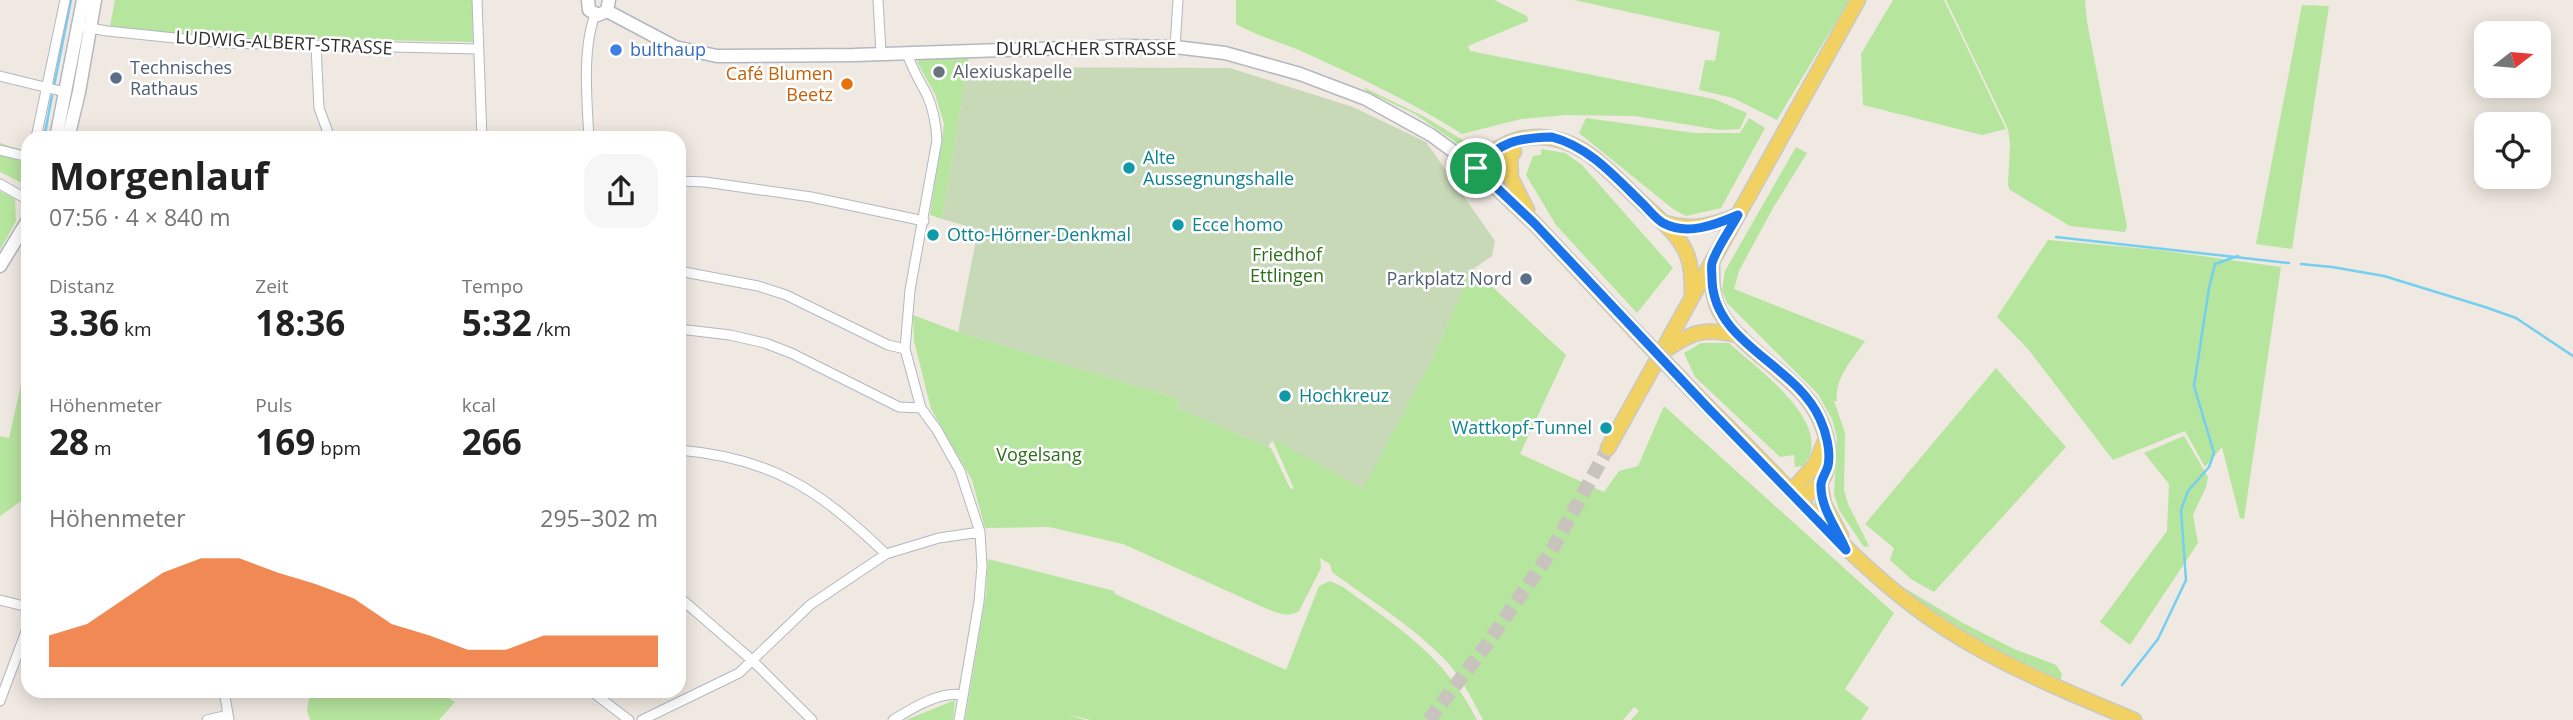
<!DOCTYPE html>
<html lang="de">
<head>
<meta charset="utf-8">
<style>
  :root { --surface:#fff; --page:#f6f6f6; --text:#222; --muted:#767676; --accent:#ea580c }
  body { margin:0; font-family:"Open Sans",sans-serif; background:var(--page); color:var(--text); height:100vh; display:flex; flex-direction:column; font-size:26px; white-space:nowrap }
  * { box-sizing:border-box; margin:0 }
  p { font-size:23px; color:var(--muted) }
  .icon { flex:none; width:38px; height:38px; fill:none; stroke:currentColor; stroke-width:2; stroke-linecap:round; stroke-linejoin:round }
  .map { position:relative; flex:1; overflow:hidden }
  .side { position:absolute; left:21px; top:131px; width:665px; height:567px; display:flex; flex-direction:column; background:var(--surface); border-radius:21px; box-shadow:0 4px 18px #0003 }
  .side>* { flex:none }
  .needle { width:46px; rotate:74deg }
  .buttons { position:absolute; left:2474px; top:21px; display:grid; gap:14px }
  .buttons a { display:grid; place-items:center; width:77px; height:77px; border-radius:14px; background:var(--surface); box-shadow:0 4px 18px #0003; font-size:35px }
  .pin { position:absolute; display:grid; place-items:center; width:60px; height:60px; color:#fff; margin:-30px; border:4px solid #fff; border-radius:50%; box-shadow:0 2px 7px #0007 }
  .round { display:grid; place-items:center; flex:none; width:74px; height:74px; border-radius:21px; background:var(--page) }
  .overview { display:flex; align-items:center; justify-content:space-between; height:119px; padding:0 28px }
  h1 { font-size:38px; font-weight:700; line-height:52px }
  .figures { display:grid; grid-template-columns:repeat(3,1fr); gap:10px; height:119px; padding:7px 28px }
  .figures div { display:grid; align-content:center }
  .figures b { font-size:35px; font-weight:700 }
  .figures small { font-size:19px; font-weight:400 }
  .figures p { font-size:19px }
  .chart { height:196px; padding:14px 28px }
  .chart p { display:flex; justify-content:space-between }
  .chart svg { width:100%; height:126px; margin-top:7px; fill:var(--accent); opacity:.7 }
  .map>svg:first-child { display:block }
  .green { fill:#b6e59e }
  .cemetery { fill:#c8d9b8 }
  .lines { fill:none; stroke-linecap:round; stroke-linejoin:round }
  .stream { stroke:#75cff0; stroke-width:2.5 }
  .primary-tunnel { stroke:#c8c4bd; stroke-width:14; stroke-dasharray:14 7; stroke-linecap:butt }
  .minor-casing { stroke:#b4b7c1; stroke-width:11 }
  .secondary-casing { stroke:#b4b7c1; stroke-width:15 }
  .primary-casing { stroke:#c9c9c9; stroke-width:17 }
  .minor { stroke:#fff; stroke-width:9 }
  .secondary { stroke:#fff; stroke-width:12 }
  .primary { stroke:#f2d163; stroke-width:14 }
  .primary-bridge-casing { stroke:#c9c9c9; stroke-width:17; stroke-linecap:butt }
  .primary-bridge { stroke:#f2d163; stroke-width:14 }
  .route-casing { stroke:#fff; stroke-width:14 }
  .route { stroke:#1a73e8; stroke-width:9 }
  .shop-dot { fill:#3f7fe0; stroke:#fff; stroke-width:2.5 }
  .worship-dot { fill:#6b7280; stroke:#fff; stroke-width:2.5 }
  .service-dot { fill:#5c6f8a; stroke:#fff; stroke-width:2.5 }
  .food-dot { fill:#e8710a; stroke:#fff; stroke-width:2.5 }
  .culture-dot { fill:#0f9aa8; stroke:#fff; stroke-width:2.5 }
  .labels { text-anchor:middle; stroke-width:5; stroke-linejoin:round; paint-order:stroke }
  .street-label { font-size:18px; fill:#2e2e2e; stroke:#fff }
  .shop-label { font-size:18px; fill:#366cbe; stroke:#fff; text-anchor:start }
  .service-label { font-size:18px; fill:#4e5e75; stroke:#fff; text-anchor:start }
  .worship-label { font-size:18px; fill:#5b616d; stroke:#fff; text-anchor:start }
  .food-label { font-size:18px; fill:#c56008; stroke:#fff; text-anchor:end }
  .culture-label { font-size:18px; fill:#0d838f; stroke:#fff; text-anchor:start }
  .park-label { font-size:18px; fill:#2c6e1b; stroke:#fff }
</style>
</head>
<body>
<div class="map">
<svg width="2573" height="720" viewBox="0 0 2573 720">
  <rect width="100%" height="100%" fill="#efe9e1"/>
  <path class="green" d="M115,0H472L473,42L188,36L110,26Z
    M1236,0H1494L1527,16L1528,21L1468,46L1470,51L1714,99L1747,113L1740,129L1720,130L1634,116L1565,115L1521,119L1462,134C1412,102 1357,76 1301,51C1279,42 1257,36 1236,24Z
    M1574,0H1849L1777,120L1733,98L1699,90L1705,60L1715,61L1720,32Z
    M1893,0H1944L2006,129L1982,135L1863,105L1861,54Z
    M1946,0H2085L2087,22L2127,226L2125,232L2070,226L2010,190L2008,185L2010,144L2008,129Z
    M2302,5L2329,6L2292,249L2256,244Z
    M969,56L942,219L930,215L944,124L935,94L917,62L923,58Z
    M1363,87L1423,116L1471,145L1482,147L1492,145L1481,153L1470,152L1415,114L1368,92Z
    M1586,118L1694,133H1740L1749,118L1765,128L1721,208L1686,216L1673,209L1579,133Z
    M0,143L28,152V186L0,172Z
    M1796,147L1807,153L1773,208L1739,271L1734,289L1865,341C1853,359 1834,378 1837,401H1834L1845,433L1844,490L1848,504L1869,546L1864,547L1839,510L1834,494L1837,438L1832,419L1818,394L1727,303L1722,290L1725,271Z
    M1541,149L1565,153L1582,165L1673,268L1637,313L1556,225L1526,175L1533,156L1541,155Z
    M0,191L15,199L16,221L0,250Z
    M2048,240L2158,250L2281,267L2244,519L2240,518L2222,447L2205,467L2185,431L2113,460L2028,349L1997,317Z
    M1473,269L1566,355L1520,454L1604,492L1619,471L1638,466L1664,406L1894,613L1845,689L1869,708L1861,720H1631L1639,711L1634,707L1623,720H1483C1473,701 1463,680 1449,664C1416,628 1371,601 1332,572L1330,564L1320,558L1321,568L1299,611C1287,618 1278,613 1265,608L1123,544L1049,527L985,528L972,480L931,409L914,341L913,315L958,332L1179,399L1177,408L1271,448L1290,488L1294,489L1273,441L1427,369Z
    M1701,343H1729C1756,368 1838,425 1803,466L1795,467L1794,455L1780,457L1695,377L1684,353Z
    M1996,368L2066,447L1934,592L1911,579L1890,560L1894,548L1865,524Z
    M21,385L28,386V464L21,501L0,516V436L9,438Z
    M2184,436L2208,477L2206,487L2193,515L2198,543L2130,645L2100,622L2167,531L2169,484L2144,453Z
    M988,559L1114,591L1115,594L1286,670L1319,586L1330,581L1343,587C1400,629 1444,655 1477,720H1091L1065,714L1085,720H965L986,594Z
    M1901,586L1963,623L2014,649L2056,665L2062,674L2061,680C2027,666 1915,614 1901,586Z
    M310,691H438L455,702L439,720H310L307,711Z
    M955,700L953,720H906Z"/>
  <path class="cemetery" d="M967,67L1230,68L1353,107L1426,142L1495,241L1492,256L1473,269L1427,369L1363,489L1277,441H1272L1268,447L1177,408L1179,399L958,332L977,235L971,232L970,227L942,219Z"/>
  <g class="lines">
    <path class="stream" d="M54,86L71,0
      M44,138L52,96
      M2056,237L2289,263
      M2301,264L2332,267L2384,276L2485,307L2516,318L2573,356
      M2122,685L2158,639L2186,580L2181,510L2188,491L2209,467L2214,453L2194,386L2209,288L2215,264L2238,256"/>
    <path class="primary-tunnel" d="M1429,720L1487,644L1552,550L1608,448"/>
    <g class="minor-casing">
      <path id="minor" d="M477,0L482,138
        M878,0L881,53
        M85,27L107,31L224,43L478,49
        M316,46L319,108L330,138
        M1175,47L1178,0
        M907,52C911,68 920,81 927,95C934,110 936,124 937,140L910,290L905,349L921,408L937,430L960,471L980,532L982,566L979,602L959,720
        M0,76L65,92
        M36,138L65,0
        M589,138C587,102 582,49 595,15
        M0,150L28,157
        M679,181L705,182L811,197L924,221
        M0,184L28,200
        M679,271L758,286L786,295L888,345L905,349
        M679,329L730,335L765,343L791,353L899,407L921,408
        M679,450C773,458 819,490 886,554
        M679,597L753,661L812,720
        M0,600L28,607
        M224,691L229,720
        M591,691L629,720
        M0,701L28,626
        M207,720L228,715
        M642,720L739,673L810,605L886,554L939,538L980,532
        M893,720C911,709 941,690 963,695"/>
    </g>
    <g class="secondary-casing">
      <path id="secondary" d="M588,0L589,10L598,15L607,11L609,0
        M607,11L675,47L717,56L854,55L1126,46L1175,47L1225,53L1300,74L1366,99L1431,135L1476,168
        M56,138L83,0
        M68,138L79,92L95,0
        M0,266L28,220"/>
    </g>
    <g class="primary-casing">
      <path id="primary" d="M1510,155L1511,178L1527,210
        M1487,176L1514,152
        M1665,223C1692,231 1711,226 1738,215
        M1712,265C1712,281 1712,297 1720,312C1751,364 1819,380 1828,447C1829,459 1828,473 1820,483C1814,489 1806,495 1800,501
        M1634,330L1535,224L1476,168C1493,149 1510,138 1536,137C1581,136 1607,170 1638,199C1653,214 1675,230 1685,250C1692,264 1692,281 1692,297
        M1663,352C1692,331 1705,327 1740,336
        M1683,381C1714,414 1748,446 1780,480C1832,534 1882,588 1946,629C2005,667 2070,693 2134,720
        M1608,448L1858,0
        M1820,483L1824,504L1841,536
        M1791,491L1815,465L1825,441"/>
    </g>
    <use href="#minor" class="minor"/>
    <use href="#secondary" class="secondary"/>
    <use href="#primary" class="primary"/>
    <g class="primary-bridge-casing">
      <path id="primary-bridge" d="M1634,330L1683,381"/>
    </g>
    <use href="#primary-bridge" class="primary-bridge"/>
  </g>
  <g class="lines">
    <g class="route-casing">
      <path id="route" d="M1552,137C1590,147 1616,178 1643,204C1649,210 1656,219 1663,223C1687,236 1715,225 1738,215C1730,230 1717,247 1712,263C1711,267 1712,274 1712,279C1713,344 1796,364 1820,419C1826,432 1831,451 1828,466C1826,473 1821,479 1821,485C1820,508 1838,530 1846,550L1709,409L1535,224L1476,168C1501,141 1517,138 1552,137Z"/>
    </g>
    <use href="#route" class="route"/>
  </g>
  <circle class="shop-dot" cx="616" cy="50" r="7"/>
  <circle class="worship-dot" cx="939" cy="72" r="7"/>
  <g class="service-dot">
    <circle cx="116" cy="78" r="7"/>
    <circle cx="1526" cy="279" r="7"/>
  </g>
  <circle class="food-dot" cx="847" cy="84" r="7"/>
  <g class="culture-dot">
    <circle cx="1129" cy="168" r="7"/>
    <circle cx="1178" cy="225" r="7"/>
    <circle cx="933" cy="235" r="7"/>
    <circle cx="1285" cy="396" r="7"/>
    <circle cx="1606" cy="428" r="7"/>
  </g>
  <g class="labels">
    <g class="street-label">
      <text transform="translate(284 43) rotate(3)" y="6">LUDWIG-ALBERT-STRASSE</text>
      <text x="1086" y="55">DURLACHER STRASSE</text>
    </g>
    <g class="shop-label">
      <text x="630" y="56">bulthaup</text>
    </g>
    <g class="service-label">
      <text x="130" y="74">Technisches<tspan x="130" dy="21">Rathaus</tspan></text>
      <text x="1512" y="285" text-anchor="end">Parkplatz Nord</text>
    </g>
    <g class="worship-label">
      <text x="953" y="78">Alexiuskapelle</text>
    </g>
    <g class="food-label">
      <text x="833" y="80">Café Blumen<tspan x="833" dy="21">Beetz</tspan></text>
    </g>
    <g class="culture-label">
      <text x="1143" y="164">Alte<tspan x="1143" dy="21">Aussegnungshalle</tspan></text>
      <text x="1192" y="231">Ecce homo</text>
      <text x="947" y="241">Otto-Hörner-Denkmal</text>
      <text x="1299" y="402">Hochkreuz</text>
      <text x="1592" y="434" text-anchor="end">Wattkopf-Tunnel</text>
    </g>
    <g class="park-label">
      <text x="1287" y="261">Friedhof<tspan x="1287" dy="21">Ettlingen</tspan></text>
      <text x="1039" y="461">Vogelsang</text>
    </g>
  </g>
</svg>
<div class="buttons">
<a><svg class="needle" viewBox="-14 -14 28 28"><path d="M0-13l5 13h-10z" fill="#e53935"/><path d="M0 13l5-13h-10z" fill="#767676"/></svg></a>
<a><svg class="icon" aria-label="locate" viewBox="0 0 24 24"><circle cx="12" cy="12" r="6"/><path d="M12 2v4M12 18v4M2 12h4M18 12h4"/></svg></a>
</div>
<div class="pin" style="left:1476px;top:168px;background:#1e9e55"><svg class="icon" aria-label="arrive" viewBox="0 0 24 24"><path d="M6 21V4h12l-3 4 3 4H6"/></svg></div>
<section class="side">
<div class="overview"><div><h1>Morgenlauf</h1><p>07:56 · 4 × 840 m</p></div><a class="round"><svg class="icon" aria-label="share" viewBox="0 0 24 24"><path d="M12 15V3M7 8l5-5 5 5M5 13v7h14v-7"/></svg></a></div>
<div class="figures">
<div><p>Distanz</p><b>3.36<small> km</small></b></div>
<div><p>Zeit</p><b>18:36</b></div>
<div><p>Tempo</p><b>5:32<small> /km</small></b></div>
</div>
<div class="figures">
<div><p>Höhenmeter</p><b>28<small> m</small></b></div>
<div><p>Puls</p><b>169<small> bpm</small></b></div>
<div><p>kcal</p><b>266</b></div>
</div>
<div class="chart"><p><span>Höhenmeter</span>295–302 m</p>
<svg viewBox="0 0 160 44" preserveAspectRatio="none"><path d="M0 44V33L10 29L20 20L30 11L40 6L50 6L60 11L70 15L80 20L90 29L100 33L110 38L120 38L130 33L140 33L150 33L160 33V44z"/></svg>
</div>
</section>
</div>
</body>
</html>
